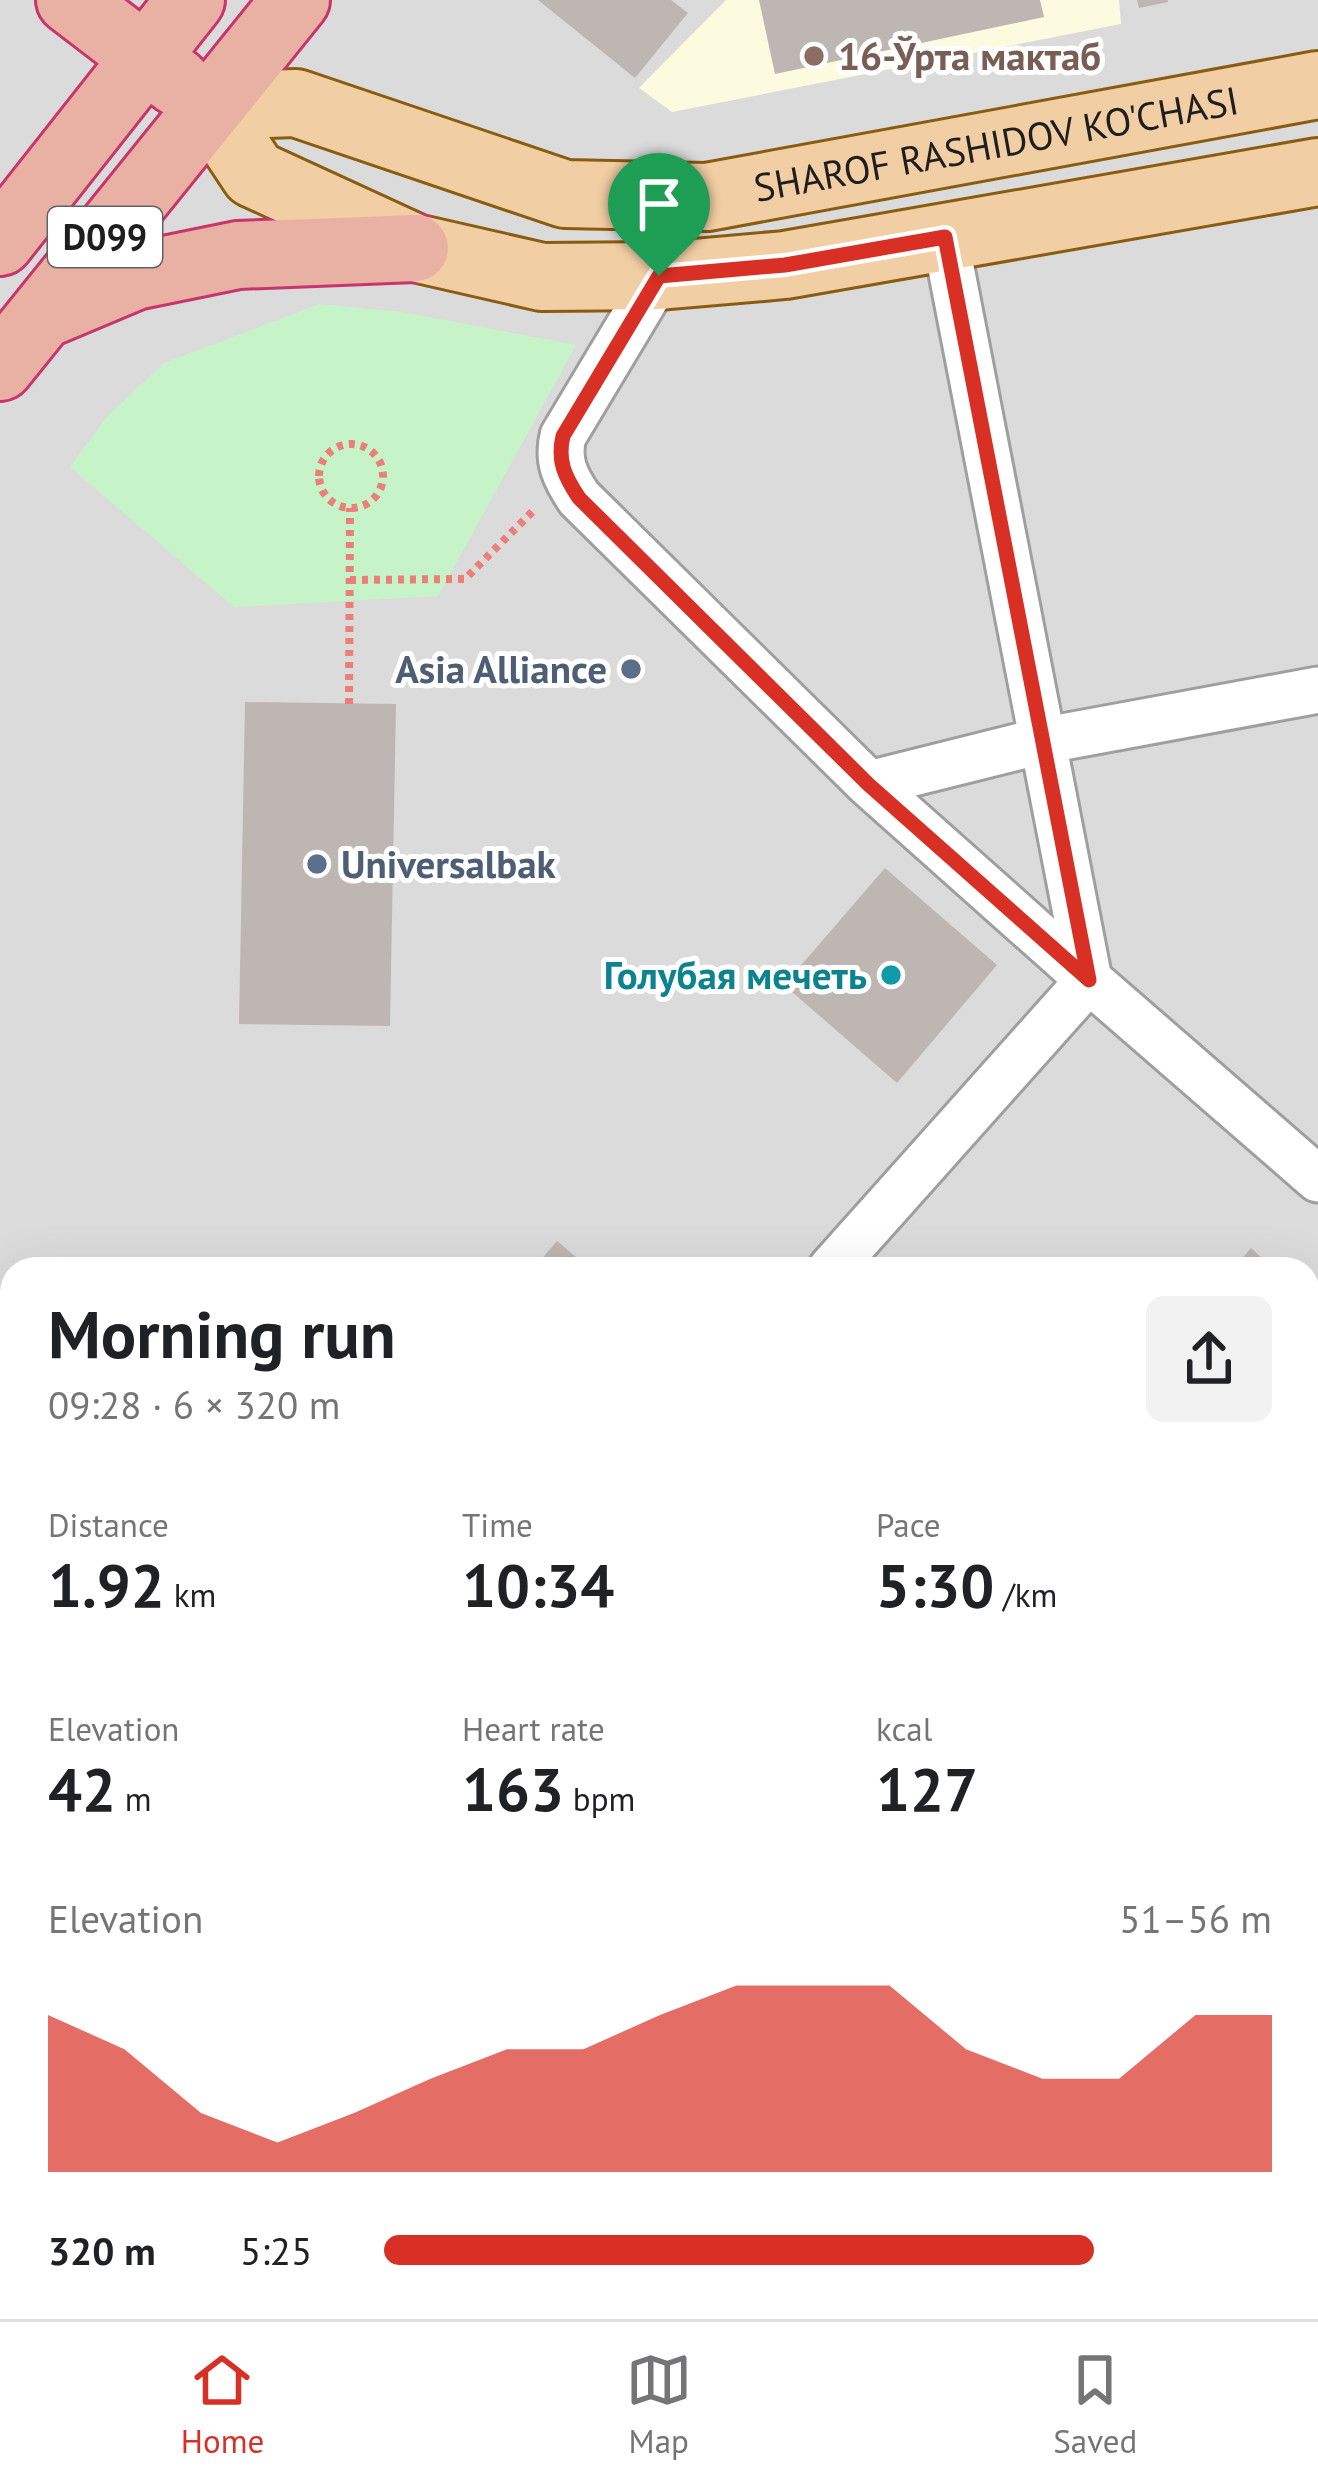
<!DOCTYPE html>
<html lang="en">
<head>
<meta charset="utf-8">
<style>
  :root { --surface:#fff; --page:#f2f2f2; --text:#202124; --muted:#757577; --line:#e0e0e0; --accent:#d93025 }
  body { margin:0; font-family:"PT Sans",sans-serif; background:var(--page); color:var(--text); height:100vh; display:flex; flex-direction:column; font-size:45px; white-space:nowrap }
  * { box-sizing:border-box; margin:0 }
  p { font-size:39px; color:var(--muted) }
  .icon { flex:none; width:66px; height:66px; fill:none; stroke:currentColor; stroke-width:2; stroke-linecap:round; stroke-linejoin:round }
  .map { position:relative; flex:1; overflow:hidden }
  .panel { position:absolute; left:0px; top:1257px; width:1320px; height:1062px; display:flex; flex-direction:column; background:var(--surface); border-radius:36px 36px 0 0; box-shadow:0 12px 48px #0002 }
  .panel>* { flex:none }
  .pin { position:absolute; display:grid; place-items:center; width:102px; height:102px; color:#fff; margin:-123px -51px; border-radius:50% 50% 50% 0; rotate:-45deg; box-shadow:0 0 12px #0007 }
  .pin .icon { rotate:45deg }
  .round { display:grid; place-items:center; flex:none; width:126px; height:126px; border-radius:18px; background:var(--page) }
  .overview { display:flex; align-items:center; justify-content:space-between; height:204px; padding:0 48px }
  h1 { font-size:66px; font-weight:700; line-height:90px }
  .metrics { display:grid; grid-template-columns:repeat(3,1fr); gap:18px; height:204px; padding:12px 48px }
  .metrics div { display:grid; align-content:center }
  .metrics b { font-size:60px; font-weight:700 }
  .metrics small { font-size:33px; font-weight:400 }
  .metrics p { font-size:33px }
  .chart { height:336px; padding:24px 48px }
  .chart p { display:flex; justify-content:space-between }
  .chart svg { width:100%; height:216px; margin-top:12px; fill:var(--accent); opacity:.7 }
  ul { padding:0 48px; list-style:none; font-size:39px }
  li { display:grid; grid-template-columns:192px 144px 1fr; align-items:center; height:90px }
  li i { height:30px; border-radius:15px; background:var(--accent) }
  .dock { display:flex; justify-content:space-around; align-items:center; height:168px; border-top:3px solid var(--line); background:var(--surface); font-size:33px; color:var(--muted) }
  .dock a { display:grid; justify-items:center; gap:6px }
  .dock .active { color:var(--accent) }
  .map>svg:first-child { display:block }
  .residential { fill:#dcdbdb; fill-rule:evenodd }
  .education { fill:#fcfbe0 }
  .park { fill:#c6f4c8 }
  .building { fill:#beb6b2 }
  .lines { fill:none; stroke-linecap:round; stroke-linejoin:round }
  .minor-casing { stroke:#9f9f9f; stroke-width:51 }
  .primary-casing { stroke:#895c0f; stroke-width:72 }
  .trunk-casing { stroke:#c8356d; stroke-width:72 }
  .path { stroke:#ec7f78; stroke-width:8; stroke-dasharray:6 6; stroke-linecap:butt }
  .minor { stroke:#fff; stroke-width:45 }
  .primary { stroke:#f2cea5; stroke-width:66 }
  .trunk { stroke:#e8b1a4; stroke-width:66 }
  .route-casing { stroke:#fff; stroke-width:24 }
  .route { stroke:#d93025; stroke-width:15 }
  .education-dot { fill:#8d6e63; stroke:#fff; stroke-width:4.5 }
  .service-dot { fill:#5c6f8a; stroke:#fff; stroke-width:4.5 }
  .culture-dot { fill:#0f9aa8; stroke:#fff; stroke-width:4.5 }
  .labels { text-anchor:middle; stroke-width:10; stroke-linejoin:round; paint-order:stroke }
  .shield { fill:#fff; stroke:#626262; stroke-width:3 }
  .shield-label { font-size:36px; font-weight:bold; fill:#1e1e1e }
  .education-label { font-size:39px; font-weight:bold; fill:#785e54; stroke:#fff; text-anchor:start }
  .street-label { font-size:39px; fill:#1e1e1e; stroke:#fff }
  .service-label { font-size:39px; font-weight:bold; fill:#4e5e75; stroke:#fff; text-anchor:end }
  .culture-label { font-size:39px; font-weight:bold; fill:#0d838f; stroke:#fff; text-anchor:end }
</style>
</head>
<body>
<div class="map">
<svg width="1318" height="2319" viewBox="0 0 1318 2319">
  <rect width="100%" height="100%" fill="#eeeae5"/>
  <path class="residential" d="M0,0H1318V2319H0ZM12,1269H1308V2307H12Z"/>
  <path class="education" d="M726,0H1119L1121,24L672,112L639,88Z"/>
  <path class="park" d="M320,304L402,312L576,345L438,596L234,607L70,467L107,417L164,363Z"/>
  <path class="building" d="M538,0H671L688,13L635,78Z
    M759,0H1040L1044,17L775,74Z
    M1137,0H1168V2L1139,8Z
    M245,702L396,704L390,1026L239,1024Z
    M885,868L997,965L897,1083L784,985Z
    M557,1241L590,1269H533Z
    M1251,1248L1274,1269H1233Z
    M1308,1298L1318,1307V1426L1308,1418Z"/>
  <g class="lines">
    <g class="minor-casing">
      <path id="minor" d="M945,237L1089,980L1318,1179
        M659,276L563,436C557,461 565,477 579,498L869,784L1089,980L831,1269
        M869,784L1041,741L1318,690
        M1308,1942L1318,1952
        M0,2199L12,2186
        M642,2319L653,2307"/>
    </g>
    <g class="primary-casing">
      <g id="primary">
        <path d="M209,106L254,174L415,248L542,277L659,276L785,265L1318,172"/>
        <path id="s1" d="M209,106L296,103L565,194L707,197L1318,85"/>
      </g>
    </g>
    <g class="trunk-casing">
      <path id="trunk" d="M70,0L177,82
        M0,242L191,0
        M47,313L135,276L238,255L415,248
        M0,367L296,0"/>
    </g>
    <path class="path" d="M319 476a32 32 0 1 1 64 0a32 32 0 1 1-64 0Z
      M350,580L465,579L535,509
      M349,704L350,508"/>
    <use href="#minor" class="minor"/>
    <use href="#primary" class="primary"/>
    <use href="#trunk" class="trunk"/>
  </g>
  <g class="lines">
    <g class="route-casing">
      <path id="route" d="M945,237L1089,980L868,784L579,498C565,477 557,461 563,436L659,276L785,265Z"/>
    </g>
    <use href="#route" class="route"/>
  </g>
  <circle class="education-dot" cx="814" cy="56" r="12"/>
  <g class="service-dot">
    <circle cx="631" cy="669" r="12"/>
    <circle cx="317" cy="864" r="12"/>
  </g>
  <circle class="culture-dot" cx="891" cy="975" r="12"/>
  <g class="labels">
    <rect class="shield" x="48" y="207" width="114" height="60" rx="9"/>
    <g class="shield-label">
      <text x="105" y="250">D099</text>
    </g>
    <g class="education-label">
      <text x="838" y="70">16-Ўрта мактаб</text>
    </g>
    <g class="street-label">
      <text dy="14" stroke="none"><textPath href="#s1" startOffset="807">SHAROF RASHIDOV KO'CHASI</textPath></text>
    </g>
    <g class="service-label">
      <text x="607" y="683">Asia Alliance</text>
      <text x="341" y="878" text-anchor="start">Universalbak</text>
    </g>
    <g class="culture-label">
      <text x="867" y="989">Голубая мечеть</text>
    </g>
  </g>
</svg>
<div class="pin" style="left:659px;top:276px;background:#1e9e55"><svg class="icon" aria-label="arrive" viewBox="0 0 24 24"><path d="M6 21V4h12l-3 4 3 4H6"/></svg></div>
<section class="panel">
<div class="overview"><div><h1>Morning run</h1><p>09:28 · 6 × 320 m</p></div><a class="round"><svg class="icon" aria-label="share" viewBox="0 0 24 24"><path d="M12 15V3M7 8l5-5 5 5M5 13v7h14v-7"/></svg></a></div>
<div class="metrics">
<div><p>Distance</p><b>1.92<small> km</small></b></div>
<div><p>Time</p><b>10:34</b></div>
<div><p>Pace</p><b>5:30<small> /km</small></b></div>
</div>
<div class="metrics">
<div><p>Elevation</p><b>42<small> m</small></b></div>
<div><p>Heart rate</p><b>163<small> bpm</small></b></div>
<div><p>kcal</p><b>127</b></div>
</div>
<div class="chart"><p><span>Elevation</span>51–56 m</p>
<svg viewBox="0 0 160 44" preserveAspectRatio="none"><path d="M0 44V12L10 19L20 32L30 38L40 32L50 25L60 19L70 19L80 12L90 6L100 6L110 6L120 19L130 25L140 25L150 12L160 12V44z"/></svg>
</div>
<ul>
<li><b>320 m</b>5:25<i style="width:80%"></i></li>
</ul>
</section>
</div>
<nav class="dock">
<a class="active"><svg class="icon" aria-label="home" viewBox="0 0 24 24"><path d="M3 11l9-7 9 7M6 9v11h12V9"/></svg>Home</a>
<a><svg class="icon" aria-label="map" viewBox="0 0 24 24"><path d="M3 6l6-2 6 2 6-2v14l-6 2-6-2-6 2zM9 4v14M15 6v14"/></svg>Map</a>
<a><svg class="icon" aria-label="saved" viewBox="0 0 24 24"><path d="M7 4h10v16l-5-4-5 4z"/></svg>Saved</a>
</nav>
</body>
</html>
